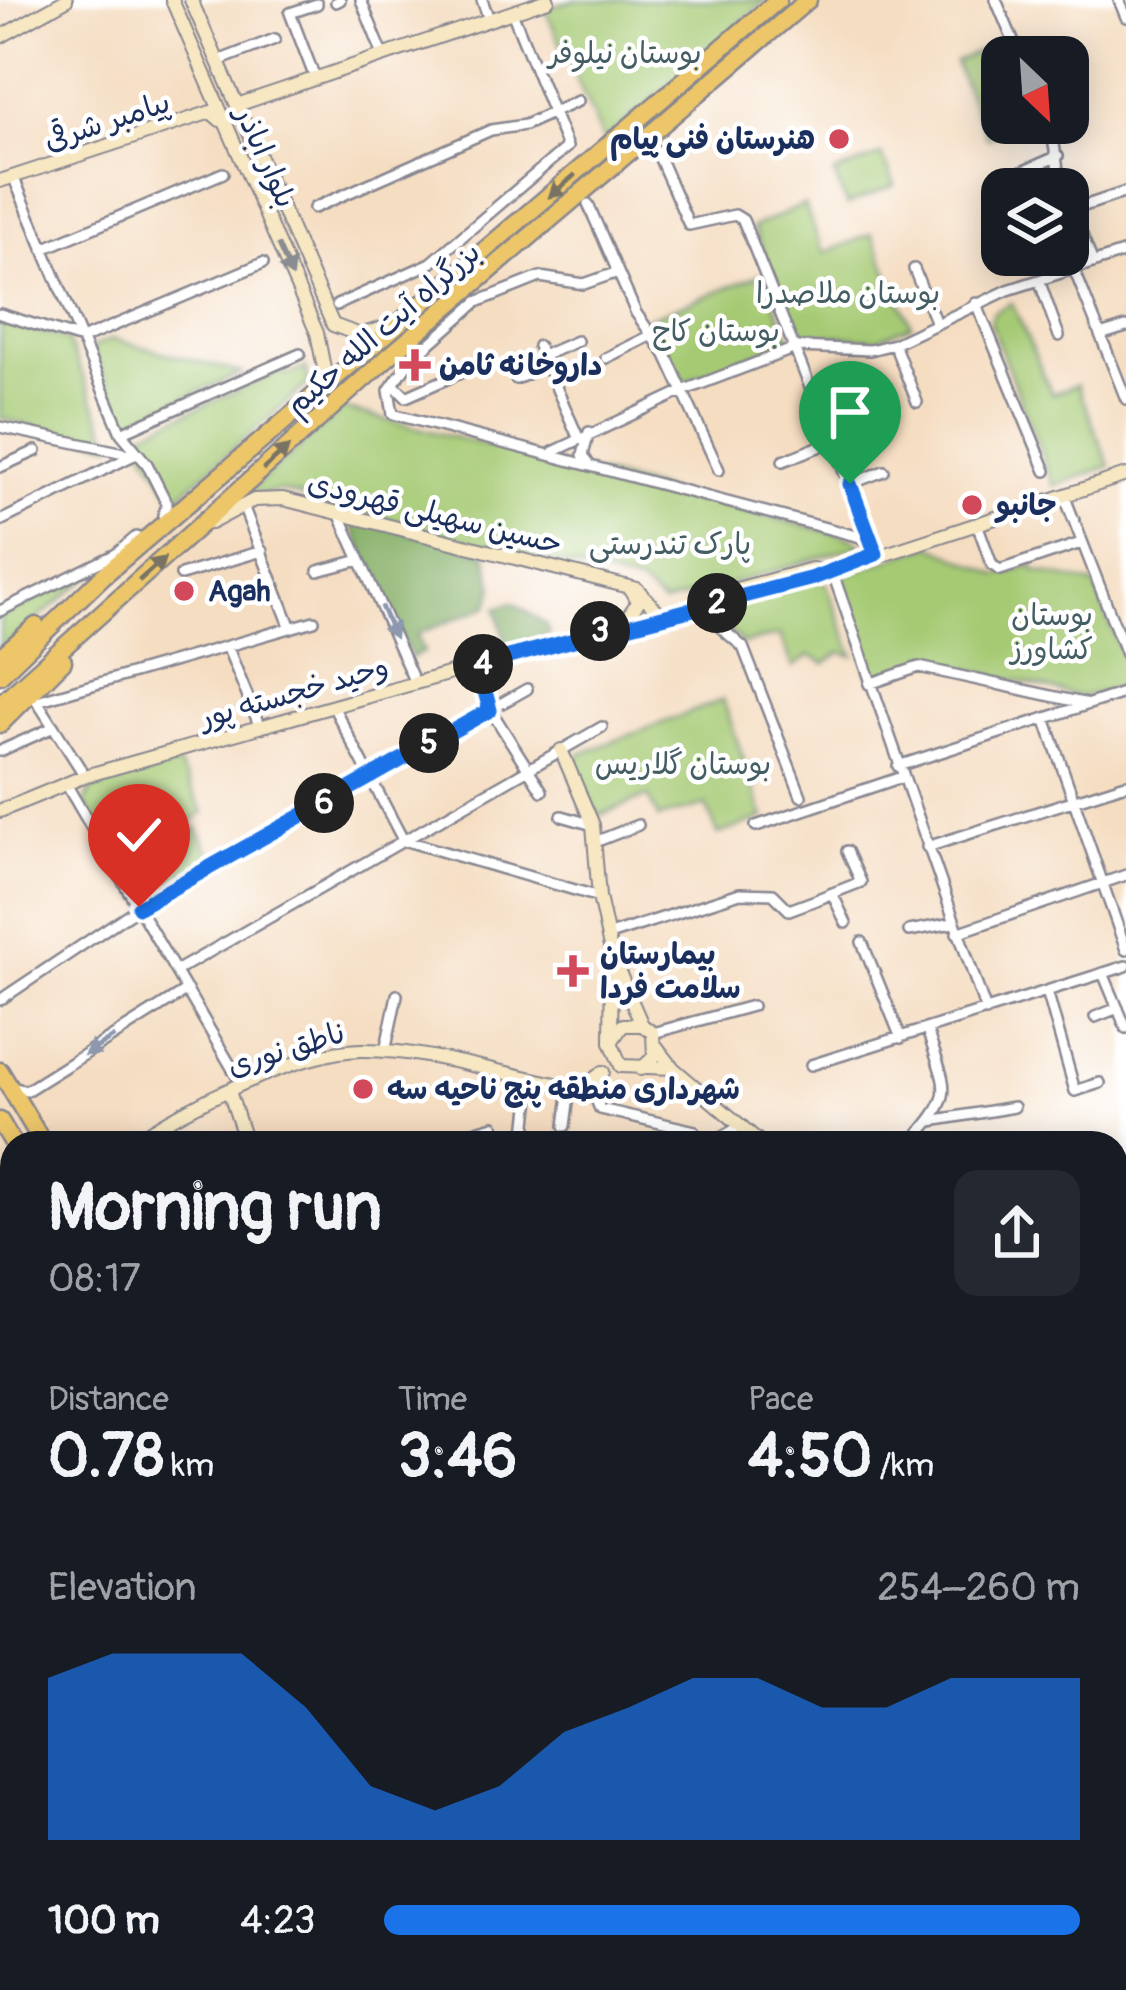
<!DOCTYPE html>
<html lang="en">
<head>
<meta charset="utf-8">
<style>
  :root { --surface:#171b24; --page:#242831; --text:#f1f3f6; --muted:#9ea1a6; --accent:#1a73e8 }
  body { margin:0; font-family:Pangolin,"Playpen Sans Arabic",sans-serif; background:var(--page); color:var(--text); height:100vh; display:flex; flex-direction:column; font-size:45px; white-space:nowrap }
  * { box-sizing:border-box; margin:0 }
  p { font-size:39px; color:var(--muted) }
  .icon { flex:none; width:66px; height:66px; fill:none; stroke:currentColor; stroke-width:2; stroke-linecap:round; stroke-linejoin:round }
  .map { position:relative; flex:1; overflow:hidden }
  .side { position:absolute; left:0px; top:1131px; width:1128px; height:861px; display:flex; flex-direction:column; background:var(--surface); border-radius:36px 36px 0 0; box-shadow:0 6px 30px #0003 }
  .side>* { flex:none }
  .needle { width:78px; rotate:155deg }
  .tools { position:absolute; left:981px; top:36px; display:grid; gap:24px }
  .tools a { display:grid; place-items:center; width:108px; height:108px; border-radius:24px; background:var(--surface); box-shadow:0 6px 30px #0003; font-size:60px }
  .pin { position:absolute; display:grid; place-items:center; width:102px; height:102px; color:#fff; margin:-123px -51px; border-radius:50% 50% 50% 0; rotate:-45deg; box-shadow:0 0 12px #0007 }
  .pin .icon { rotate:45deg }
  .km { position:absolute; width:60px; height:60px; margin:-30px; border-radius:50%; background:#222; color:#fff; font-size:33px; line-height:60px; text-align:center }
  .round { display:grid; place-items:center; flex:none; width:126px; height:126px; border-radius:24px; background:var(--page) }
  .summary { display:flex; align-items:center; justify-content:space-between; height:204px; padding:0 48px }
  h1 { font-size:66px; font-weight:800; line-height:90px }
  .stats { display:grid; grid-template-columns:repeat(3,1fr); gap:18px; height:204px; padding:12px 48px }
  .stats div { display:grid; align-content:center }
  .stats b { font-size:60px; font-weight:800 }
  .stats small { font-size:33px; font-weight:400 }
  .stats p { font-size:33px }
  .chart { height:336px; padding:24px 48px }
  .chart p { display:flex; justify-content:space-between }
  .chart svg { width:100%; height:216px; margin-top:12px; fill:var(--accent); opacity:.7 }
  ul { padding:0 48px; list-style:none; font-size:39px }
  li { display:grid; grid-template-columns:192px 144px 1fr; align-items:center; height:90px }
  li i { height:30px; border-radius:15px; background:var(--accent) }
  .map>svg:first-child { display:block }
  .green { fill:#a6ca73; stroke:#607c68; stroke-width:3 }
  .forest { fill:#84ae65; stroke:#506e62; stroke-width:3 }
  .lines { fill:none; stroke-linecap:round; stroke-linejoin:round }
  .street-casing { stroke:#888690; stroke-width:14 }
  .secondary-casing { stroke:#888690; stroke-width:16 }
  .highway-casing { stroke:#888690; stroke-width:21 }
  .street { stroke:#fff; stroke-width:9 }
  .secondary { stroke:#f7e8c3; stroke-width:12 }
  .highway { stroke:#ecc669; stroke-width:16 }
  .oneway { fill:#797363 }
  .oneway2 { fill:#898c90 }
  .oneway3 { fill:#8d97ae }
  .route-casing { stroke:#fff; stroke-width:24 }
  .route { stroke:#1a73e8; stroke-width:15 }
  .poi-dot { fill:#d1495b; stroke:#fff; stroke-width:4.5 }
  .labels { text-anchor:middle; stroke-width:9; stroke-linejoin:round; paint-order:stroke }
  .park-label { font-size:30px; fill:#455e64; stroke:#fff }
  .street-label { font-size:30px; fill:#1b2f5e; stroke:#fff }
  .poi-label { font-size:30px; font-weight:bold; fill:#1b2f5e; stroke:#fff; text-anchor:start }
</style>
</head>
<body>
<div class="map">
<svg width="1126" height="1990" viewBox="0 0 1126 1990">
  <rect width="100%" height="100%" fill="#fff"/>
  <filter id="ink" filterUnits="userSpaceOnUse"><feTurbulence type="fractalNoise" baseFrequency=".00833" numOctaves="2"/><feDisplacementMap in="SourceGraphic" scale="24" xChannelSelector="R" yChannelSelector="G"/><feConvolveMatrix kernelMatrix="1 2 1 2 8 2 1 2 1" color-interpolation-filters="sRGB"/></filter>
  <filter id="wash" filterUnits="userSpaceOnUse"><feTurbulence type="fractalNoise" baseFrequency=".004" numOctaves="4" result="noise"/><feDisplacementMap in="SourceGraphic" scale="48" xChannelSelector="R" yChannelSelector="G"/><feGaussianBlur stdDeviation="2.7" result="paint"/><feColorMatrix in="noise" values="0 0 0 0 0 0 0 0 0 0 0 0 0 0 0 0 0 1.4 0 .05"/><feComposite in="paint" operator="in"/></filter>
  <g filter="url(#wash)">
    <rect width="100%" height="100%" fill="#f5ddc1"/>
    <path class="green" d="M574,0H766L604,141L545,9Z
      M996,44L1002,58V123H1023L987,138L955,62Z
      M882,155L895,185L847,205L834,174Z
      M804,205L824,253L872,234L911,325L876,339L799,333L753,227Z
      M762,274L791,340L684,382L646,319Z
      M1012,303L1052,394L1077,385L1110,466L1054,486L990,322L994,312Z
      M0,321L67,339L112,444L0,418Z
      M112,339L242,373L125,423L91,348Z
      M306,368L309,383L175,499L135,436L282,371L286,376Z
      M343,409L853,538L862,545L663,604L641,585L280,491L260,494L225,512Z
      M931,545L998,575L1033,565L1035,571L1094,584L1126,664V686L1082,697L926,659L871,678L842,575Z
      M103,565L0,650V617Z
      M815,581L826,583L854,656L841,652L825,664L810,655L793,667L780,635L743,644L709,610Z
      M723,700L764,818L718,834L706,805L658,818L648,796L598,816L572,757Z
      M178,764L204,813L184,826L188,832L197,828L214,858L141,899L85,803L91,789Z"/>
    <path class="forest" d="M348,517L486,553L494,588L488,606L417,634L424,652L411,658Z
      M513,602L546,625L549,635L507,647L497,608Z
      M12,1801V1980H24V1990H3Z"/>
  </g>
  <g filter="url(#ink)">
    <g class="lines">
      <g class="street-casing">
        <path id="street" d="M361,0L383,55
          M482,0L489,19
          M996,0L1020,57
          M1119,0L1126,17
          M336,2L340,0
          M218,61L275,39
          M315,78L290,13L317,4
          M1048,123C1058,147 1054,167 1064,189
          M656,150L689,225L735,215L743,220L874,547
          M13,176L121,433L147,464L167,504L163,515
          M1008,178L1058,156
          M1068,199L1093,263
          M588,204L636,313L666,355L719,470
          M1084,206L1126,192
          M314,208L491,130L525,125L578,101
          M43,249L223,173
          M914,269L935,321
          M1074,269L1126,399
          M618,272L584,284L540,277L477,302L409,362L389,390L393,414L860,537L876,554
          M1039,280L1059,336
          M976,303L1046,471
          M337,305L431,263L567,147L512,12
          M0,314L82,339L263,263
          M1100,335L1126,327
          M894,344L917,402
          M538,346L578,437
          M542,356L577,341
          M606,358L652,335
          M516,379L546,366
          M393,384L406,397L476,366
          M0,427L134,455
          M121,433L300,354
          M553,452L685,390L798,347L870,350L894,344L1008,290L1126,252
          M783,461L833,441
          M588,463L583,455L589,432
          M0,467L36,451
          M850,484L884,471
          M1064,495L1126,654
          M245,511L291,628
          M338,511L415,683
          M0,521L134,455
          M979,529L992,565L1000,570L1081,543
          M831,568L986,1011
          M318,571L360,560
          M181,575L262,551
          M698,608L743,647L801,796
          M0,611L116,554L136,537
          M227,646L260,727
          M478,666L490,709L542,791
          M869,684L919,667L1083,703
          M333,706L403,840L599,897
          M1045,718L1126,950
          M0,751L54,727
          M898,766L1126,692
          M85,776L37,701L314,621
          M66,784L242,1085
          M562,816L593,825
          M756,826L902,777
          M595,842L638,825
          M927,847L1126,784
          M832,893L846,923
          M820,898L861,882L847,851
          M909,931L953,923
          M957,933L1126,875
          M609,935L740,893L773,894L789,910L824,897
          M862,942L901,1038
          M176,971L602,727
          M1103,973L1126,1028
          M1047,991L1075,1091L1100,1083
          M0,1000L139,907L527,689
          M1095,1017L1118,1008
          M653,1033L752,1006
          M385,1052L397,995
          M811,1065L1126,966
          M589,1083L600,1109L695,1131
          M12,1087L26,1091L187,990
          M931,1121L1014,1107
          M565,1126L570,1087
          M720,1138L742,1125
          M525,1141L532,1080
          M434,1143L494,1126
          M911,1143C957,1091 947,1093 927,1030
          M1116,1193L1126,1186
          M0,1215L12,1210
          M1116,1293L1126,1289
          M0,1318L12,1371
          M1116,1397L1126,1392
          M0,1424L12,1421
          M0,1498L12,1495
          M1116,1704L1126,1703
          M0,1732L7,1733L0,1892
          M1116,1820L1126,1819
          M1124,1973L1126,1985
          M275,1980L280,1990
          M30,1990V1980
          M315,1990L338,1980
          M771,1990L805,1980"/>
      </g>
      <g class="secondary-casing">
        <path id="secondary" d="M172,0L317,333L324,368L315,393
          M191,0L333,325
          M0,37L66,0
          M237,105L548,0
          M0,181L211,112L220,120
          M333,325L360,335L390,326
          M211,523L254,500L283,499L637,589L663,617
          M714,595L812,569L823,571
          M626,619L638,602L630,589
          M561,750L593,825L599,897L612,956L611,1042
          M0,811L85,776L604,630L813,578L1126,475
          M615,963L642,1025
          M656,1046L673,1068L761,1143
          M641,1069L654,1057L653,1033L642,1025H623L611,1042L621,1066L673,1068
          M229,1091L246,1143
          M133,1143C182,1107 301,1051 361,1050C425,1049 506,1075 570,1087L589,1083L603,1072
          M1116,1598L1126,1596
          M1116,1895H1126
          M119,1990L120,1980
          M1089,1990L1101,1980"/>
      </g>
      <g class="highway-casing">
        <path id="highway" d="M0,657L36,626
          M0,675L104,575L778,0
          M0,704L387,358L808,0
          M0,724L63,661
          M0,1071L43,1143
          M0,1121L13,1143
          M1116,1912L1126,1909
          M1116,1935L1126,1932
          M1116,1966L1126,1962
          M508,1980L513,1990
          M540,1980L545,1990
          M396,1990L401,1980
          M431,1990L462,1983L488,1990
          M815,1990L847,1980
          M842,1990L874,1980
          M928,1990L960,1980
          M1048,1990L1069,1980"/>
      </g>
      <use href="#street" class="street"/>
      <use href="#secondary" class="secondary"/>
      <use href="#highway" class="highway"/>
    </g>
    <defs><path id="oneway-solid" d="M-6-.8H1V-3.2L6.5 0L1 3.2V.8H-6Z" transform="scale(3)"/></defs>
    <g class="oneway">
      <use href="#oneway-solid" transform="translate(562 186) rotate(139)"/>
      <use href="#oneway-solid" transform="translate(276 458) rotate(-42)"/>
      <use href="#oneway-solid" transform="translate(152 569) rotate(-42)"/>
    </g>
    <use class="oneway2" href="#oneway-solid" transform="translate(285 261) rotate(66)"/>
    <g class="oneway3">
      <use href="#oneway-solid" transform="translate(388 622) rotate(66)"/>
      <use href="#oneway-solid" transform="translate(99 1046) rotate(148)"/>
    </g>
  </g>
  <g class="lines" filter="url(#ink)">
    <g class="route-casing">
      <path id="route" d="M139,907L490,710L478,665L813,578L876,554L850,484"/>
    </g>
    <use href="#route" class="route"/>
  </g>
  <g class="poi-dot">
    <circle cx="839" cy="139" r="12"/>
    <path d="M409 347h12v12h12v12h-12v12h-12v-12h-12v-12h12z"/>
    <circle cx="972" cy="505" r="12"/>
    <circle cx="184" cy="591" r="12"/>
    <path d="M567 953h12v12h12v12h-12v12h-12v-12h-12v-12h12z"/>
    <circle cx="363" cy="1089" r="12"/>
  </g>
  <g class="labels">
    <g class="park-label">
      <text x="625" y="63">بوستان نیلوفر</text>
      <text x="848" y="303">بوستان ملاصدرا</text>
      <text x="716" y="341">بوستان کاج</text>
      <text x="670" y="554">پارک تندرستی</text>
      <text x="1052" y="625">بوستان<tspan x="1052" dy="34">کشاورز</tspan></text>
      <text x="683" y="774">بوستان گلاریس</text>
    </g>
    <g class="street-label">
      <text transform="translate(107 121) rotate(-18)" y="10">پیامبر شرقی</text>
      <text transform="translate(266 157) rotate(66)" y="10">بلوار اباذر</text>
      <text transform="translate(383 328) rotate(-41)" y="10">بزرگراه آیت الله حکیم</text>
      <text transform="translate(435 513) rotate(14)" y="10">حسین سهیلی قهرودی</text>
      <text transform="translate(294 692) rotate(-16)" y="10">وحید خجسته پور</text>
      <text transform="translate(286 1049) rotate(-17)" y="10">ناطق نوری</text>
    </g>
    <g class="poi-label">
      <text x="815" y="149" text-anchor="end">هنرستان فنی پیام</text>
      <text x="439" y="375">داروخانه ثامن</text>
      <text x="996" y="515">جانبو</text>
      <text x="208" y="601">Agah</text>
      <text x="600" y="964">بیمارستان<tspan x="600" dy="34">سلامت فردا</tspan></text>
      <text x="387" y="1099">شهرداری منطقه پنج ناحیه سه</text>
    </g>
  </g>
</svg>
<div class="tools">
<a><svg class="needle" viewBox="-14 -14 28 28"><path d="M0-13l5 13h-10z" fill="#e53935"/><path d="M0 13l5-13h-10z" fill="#9ea1a6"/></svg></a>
<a><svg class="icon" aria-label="layers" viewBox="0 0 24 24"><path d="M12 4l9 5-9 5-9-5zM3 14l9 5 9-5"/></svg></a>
</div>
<div class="pin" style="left:850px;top:484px;background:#1e9e55"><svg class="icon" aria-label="arrive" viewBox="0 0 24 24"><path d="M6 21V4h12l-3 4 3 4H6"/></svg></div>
<div class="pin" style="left:139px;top:907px;background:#d93025"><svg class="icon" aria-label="check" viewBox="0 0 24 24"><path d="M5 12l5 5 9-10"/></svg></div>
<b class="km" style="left:717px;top:603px">2</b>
<b class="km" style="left:600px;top:631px">3</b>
<b class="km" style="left:483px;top:664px">4</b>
<b class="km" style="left:429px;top:743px">5</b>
<b class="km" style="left:324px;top:803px">6</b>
<section class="side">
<div class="summary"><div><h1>Morning run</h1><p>08:17</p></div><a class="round"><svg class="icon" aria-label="share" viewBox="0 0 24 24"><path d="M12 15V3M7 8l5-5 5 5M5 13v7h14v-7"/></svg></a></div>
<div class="stats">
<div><p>Distance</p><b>0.78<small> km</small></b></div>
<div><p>Time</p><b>3:46</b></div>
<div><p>Pace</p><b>4:50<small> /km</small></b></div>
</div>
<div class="chart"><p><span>Elevation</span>254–260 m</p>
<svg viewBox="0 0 160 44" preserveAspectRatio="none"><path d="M0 44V11L10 6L20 6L30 6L40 17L50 33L60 38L70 33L80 22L90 17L100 11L110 11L120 17L130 17L140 11L150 11L160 11V44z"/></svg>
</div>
<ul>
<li><b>100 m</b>4:23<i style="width:100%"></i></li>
</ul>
</section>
</div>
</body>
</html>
